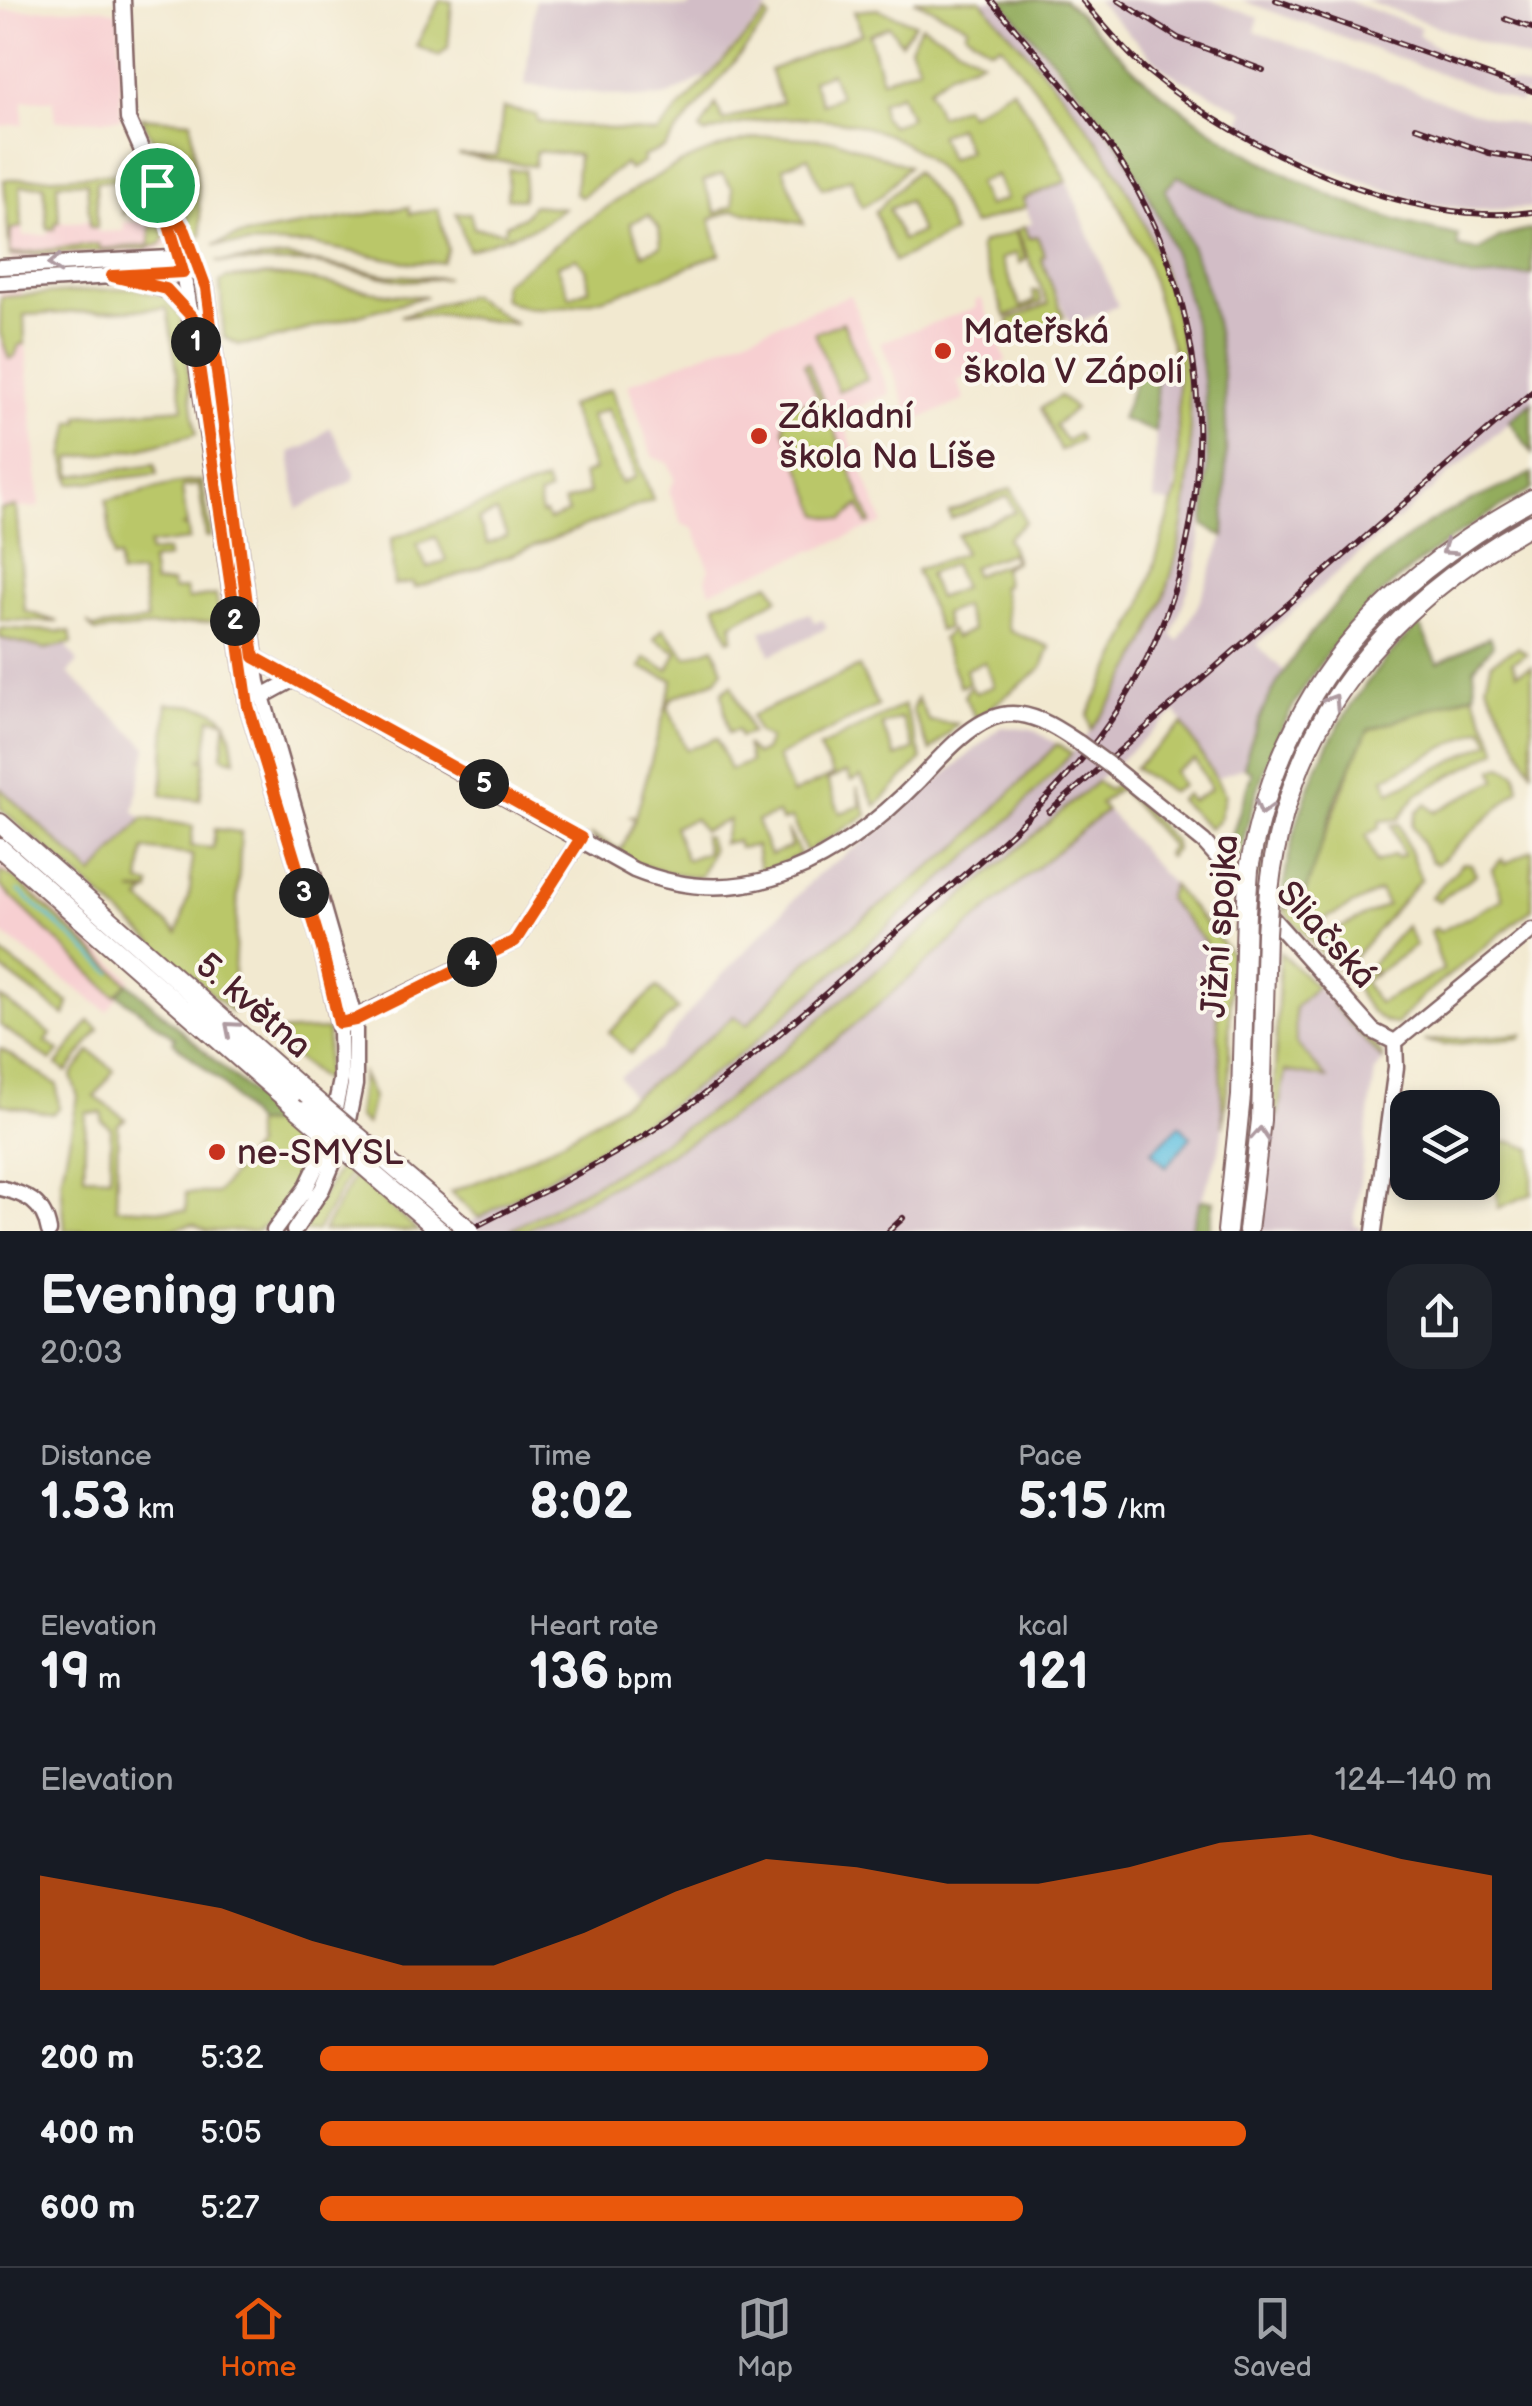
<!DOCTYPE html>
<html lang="en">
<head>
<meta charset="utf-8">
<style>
  :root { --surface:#171b24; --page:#20242c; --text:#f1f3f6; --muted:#9ea1a6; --line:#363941; --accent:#ea580c }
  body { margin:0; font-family:"Balsamiq Sans",sans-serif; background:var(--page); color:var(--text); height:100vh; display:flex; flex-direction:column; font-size:38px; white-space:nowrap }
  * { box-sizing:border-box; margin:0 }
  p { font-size:32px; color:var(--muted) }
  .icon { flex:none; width:55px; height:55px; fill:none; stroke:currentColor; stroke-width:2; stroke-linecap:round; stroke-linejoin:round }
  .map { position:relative; height:1231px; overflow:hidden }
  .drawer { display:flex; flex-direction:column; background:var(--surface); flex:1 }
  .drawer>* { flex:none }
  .controls { position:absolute; left:1390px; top:1090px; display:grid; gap:20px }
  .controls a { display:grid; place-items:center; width:110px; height:110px; border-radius:20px; background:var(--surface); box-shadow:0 5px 15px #0003; font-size:50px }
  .pin { position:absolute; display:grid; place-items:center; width:85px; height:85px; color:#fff; margin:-42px; border:5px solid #fff; border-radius:50%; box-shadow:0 2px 10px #0007 }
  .km { position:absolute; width:50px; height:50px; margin:-25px; border-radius:50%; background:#222; color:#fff; font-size:28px; line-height:50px; text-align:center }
  .round { display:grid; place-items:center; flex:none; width:105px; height:105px; border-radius:30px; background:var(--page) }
  .head { display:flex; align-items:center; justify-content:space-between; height:170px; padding:0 40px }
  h1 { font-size:55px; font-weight:600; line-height:75px }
  .figures { display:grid; grid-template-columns:repeat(3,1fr); gap:15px; height:170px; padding:10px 40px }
  .figures div { display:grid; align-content:center }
  .figures b { font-size:50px; font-weight:600 }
  .figures small { font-size:28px; font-weight:400 }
  .figures p { font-size:28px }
  .chart { height:280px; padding:20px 40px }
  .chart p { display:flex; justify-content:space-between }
  .chart svg { width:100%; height:180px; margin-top:10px; fill:var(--accent); opacity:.7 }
  ul { padding:0 40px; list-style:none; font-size:32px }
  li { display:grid; grid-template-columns:160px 120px 1fr; align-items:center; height:75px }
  li i { height:25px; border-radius:12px; background:var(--accent) }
  .tabs { display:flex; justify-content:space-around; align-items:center; height:140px; border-top:2px solid var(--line); background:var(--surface); font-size:28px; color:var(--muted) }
  .tabs a { display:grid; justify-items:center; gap:5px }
  .tabs .on { color:var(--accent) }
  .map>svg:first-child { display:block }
  .built { fill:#f7cfd1 }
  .industrial { fill:#d2bdc6 }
  .green { fill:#bac769; stroke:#82734a; stroke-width:2.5; fill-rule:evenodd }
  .forest { fill:#93ac5d; stroke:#6e6644; stroke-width:2.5 }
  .water { fill:#61c0e0; stroke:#567086; stroke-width:2.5 }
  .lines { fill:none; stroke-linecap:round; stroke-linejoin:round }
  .stream { stroke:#61c0e0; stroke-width:2.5 }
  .secondary-casing { stroke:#856665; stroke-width:19 }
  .highway-casing { stroke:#856665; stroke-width:22 }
  .secondary { stroke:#fff; stroke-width:14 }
  .highway { stroke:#fff; stroke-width:18 }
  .rail-casing { stroke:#4a1f2b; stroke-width:6 }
  .rail { stroke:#fbf7ec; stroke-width:2.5; stroke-dasharray:8; stroke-linecap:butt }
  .secondary-bridge-casing { stroke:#856665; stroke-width:19; stroke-linecap:butt }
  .highway-bridge-casing { stroke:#856665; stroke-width:22; stroke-linecap:butt }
  .secondary-bridge { stroke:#fff; stroke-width:14 }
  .highway-bridge { stroke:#fff; stroke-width:18 }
  .oneway { stroke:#ae9aa0 }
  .route-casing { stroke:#fff; stroke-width:20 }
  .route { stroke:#ea580c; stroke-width:12 }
  .poi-dot { fill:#c8321e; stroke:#fbf7ec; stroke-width:4 }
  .labels { text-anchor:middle; stroke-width:8; stroke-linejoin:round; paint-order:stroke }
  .poi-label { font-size:35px; fill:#4a1f2b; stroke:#fbf7ec; text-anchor:start }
  .street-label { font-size:35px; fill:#4a1f2b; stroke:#fbf7ec }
</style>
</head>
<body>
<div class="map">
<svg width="1532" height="1231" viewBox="0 0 1532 1231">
  <rect width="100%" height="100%" fill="#fbf7ec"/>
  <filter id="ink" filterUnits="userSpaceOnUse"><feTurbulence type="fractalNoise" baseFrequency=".01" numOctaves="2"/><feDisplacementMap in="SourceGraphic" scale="20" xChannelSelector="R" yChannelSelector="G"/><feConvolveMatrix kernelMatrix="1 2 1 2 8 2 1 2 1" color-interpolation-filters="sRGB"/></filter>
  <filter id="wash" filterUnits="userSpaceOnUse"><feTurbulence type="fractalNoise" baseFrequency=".0048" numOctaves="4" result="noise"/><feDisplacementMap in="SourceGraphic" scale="40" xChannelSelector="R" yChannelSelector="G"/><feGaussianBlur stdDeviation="2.25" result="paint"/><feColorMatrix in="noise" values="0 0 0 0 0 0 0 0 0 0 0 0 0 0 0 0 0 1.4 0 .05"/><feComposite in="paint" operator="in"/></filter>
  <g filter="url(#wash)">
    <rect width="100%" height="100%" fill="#f2e9d0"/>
    <path class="built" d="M101,8L116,12L119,19L121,119L55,121L53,100L23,101V124L0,126V10Z
      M161,214L169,244L152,253L11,261L8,228L22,227L23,236L47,235L54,223L90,221L99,232L123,231L124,222H150Z
      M21,290L40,507L0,509V291Z
      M850,295L890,394L840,414L883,523L710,591L706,579L709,568L694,529L682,524L669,491L675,479L668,463L652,456L628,384Z
      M981,298L1006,361L957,381L965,400L912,422L881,342L977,307L975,301Z
      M0,862L131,979L107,1011L0,932Z"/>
    <path class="industrial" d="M535,0H604L688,8L694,0H776L707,76L666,96L640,98L525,85Z
      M981,0H1001L1130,161L1166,231L1184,281L1201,348L1210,452L1197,564L1172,635L1178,642L1198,605L1224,537L1227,444L1221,358L1193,251L1165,190L1178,176L1243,211L1337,241L1472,278L1532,275V402L1256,644L1286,673L1250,737L1244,767L1217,778L1176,712L722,1103L614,1173L509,1231H455L659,1113L747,1049L834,974L1004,825L1056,773L1105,713L1150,629L1189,484L1192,418L1178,313L1152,237L1116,170Z
      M1096,0H1210L1259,18L1255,31L1470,111L1532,128V208L1475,210L1423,203L1283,152L1240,124L1244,111L1166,71Z
      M1241,0H1347L1421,28L1418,35L1442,51L1492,77L1532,88V95L1524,94L1520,103Z
      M1364,0H1516L1532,6V61Z
      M1067,181L1118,306L1071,325L1041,259L1045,256L1037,236L1029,239L1025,226L1032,223L1023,199Z
      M1178,367L1181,438L1172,504L1154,500L1157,368Z
      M330,427L355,474L353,481L297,509L290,452L307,446Z
      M810,613L814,622L823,620L827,628L770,655L761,631Z
      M0,628L70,632L72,643L66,645L78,662L68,673L147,747L134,812L143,818L93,875L0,788Z
      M1001,727L1032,729L1057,744L961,844L806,962L746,1026L734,1016L680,1064L631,1096L619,1076L659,1050L705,993L817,875L880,830Z
      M1107,810L1231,953L1229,1076L1223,1126L1219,1152L1190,1231H524L655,1160L792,1074L1007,889Z
      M1316,986L1383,1061L1375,1072L1354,1225L1361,1227V1231H1257L1273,1116H1278L1285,1071L1326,1077L1296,1043L1295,1007Z"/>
    <path class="green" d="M440,0L452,2L448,48L439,56L416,46Z
      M914,0H981C1028,55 1082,110 1118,173C1218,345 1219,570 1091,730L1088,715L1141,609L1178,486V367L1144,256L1105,177L1001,45L991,49L965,32L968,26Z
      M877,9L915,23L901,43L889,26L869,34L882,80L919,66L910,47L921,25L982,60L950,72L928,89L939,116L964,106L969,114L1012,88L1046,139L1067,181L1023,199L1026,207L973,225C959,207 954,184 936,167C877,110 777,108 704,134L700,130L716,104L723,121L782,102L770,70L862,33L854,11ZM831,73L840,96L822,104L812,80ZM900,94L910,118L891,126L883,117L881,102ZM958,127L968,151L949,159L939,135ZM996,175L1006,199L987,206L977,183Z
      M766,14L770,18L664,148L642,157L644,162L630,170L624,164L581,197L575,194L578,155L536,151L534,166L458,155L497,156L503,108L537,115V121L546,123L657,133Z
      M141,117L191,121L202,236L192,233L172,178L178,176L176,167L168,169Z
      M769,136L836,140L908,166L882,195L862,207L851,178L822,189L808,157L783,167L804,224L734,210L710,219L720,254C668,273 551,332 503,298V283C583,226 669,149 769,136ZM722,174L732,187L734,205L716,213L703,181ZM649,215L659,228L661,246L643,254L630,223ZM576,258L586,269L589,289L570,297L557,265Z
      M509,169L525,170L523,199L507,198Z
      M915,171L940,202L953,233L894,262L875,212ZM908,201L921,232L902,240L889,209Z
      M126,173L129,211L123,214L122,180L96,182L97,227H90L87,182L57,183L59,222L55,223V229H48L47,225L44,185L20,186L22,227L11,229L10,254L99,244L100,249L150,245V226L160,223L165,237L161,244L145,249L10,256L4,180Z
      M533,205L564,208L536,227L468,250L456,213H470L474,228L504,232L506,225L523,217Z
      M409,207L410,214L438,209L448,250L442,262L411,263L310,244L214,245L235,237Z
      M1025,226L1029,238L1037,236L1045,256L1041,258L1064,317L1014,337L1008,320L1048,304L1017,230Z
      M1015,231L1026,259L1020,263L1016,253L1001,259L1021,307L1035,301L1032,291H1038L1042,302L1006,317L979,249L982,243Z
      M287,257L387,275L447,278L404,281L312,263L216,262Z
      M271,275C323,278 374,297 427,296L262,342L239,345L224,337L220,282L227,278Z
      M132,288L164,297L181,317L196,434L139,449L70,458L72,476L155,464L157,474L71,484L64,457L71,422H79V416L183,408L167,308L24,315L25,344L19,345L15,356L9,359L0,333L1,297Z
      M469,295L516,324L445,315L400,316Z
      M196,297H200L243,629L241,628Z
      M843,322L867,379L838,391L815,333Z
      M808,362L871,523L867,524L859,505L843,520L820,515L784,429C783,405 800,399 820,404L804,364Z
      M611,389L653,500L460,575L414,588L413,583L394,585L391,539L545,481L549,492L539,496L541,514L545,513L549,520L568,513L564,502L589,493L582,475L594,470L569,406ZM607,409L634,468L635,477L621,483L590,416ZM497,512L507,536L488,544L478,520ZM436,537L446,560L427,568L417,544Z
      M1060,396L1075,409L1055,425L1066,441L1077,434L1081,440L1060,451L1041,408Z
      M202,481L211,536L206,537L199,485L182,487L187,525L183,526L188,528L189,540L149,545L150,553L167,551L168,558L151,561L154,584L171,583L173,590L186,589L188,599L216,595L221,621L95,632L87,623L93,628L147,621L141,573L120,575L119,557L113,558L106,500C139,496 167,481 202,481Z
      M1012,488L1025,522L1007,538L1016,561L1003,568L1006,585L1001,586C1008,603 1004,616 1010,631L1050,647L1042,668L976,719L964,696L970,686L976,693L994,686L985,662L966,669L969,683L960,687L942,639L950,630L954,638L972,630L963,606L944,614L947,628L939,631L916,570L964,553L957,535L1015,512L1008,496L951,519L949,512ZM1011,553L1014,561L974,575L972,567ZM953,564L963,588L938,598L928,574Z
      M16,507L25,611L58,622L0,620V509Z
      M1532,508V514C1383,597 1286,707 1261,881L1257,876C1279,750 1340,646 1440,565C1467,543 1502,527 1532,508Z
      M770,583L778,598L732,624L733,638L729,640L715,604Z
      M0,628L70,632L72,643L46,649L0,638Z
      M663,629L687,657L714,647L723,670L716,680L672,698L668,707L687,750L717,738L730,770L750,762L746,745L755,755L764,751L769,739L757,732L751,716L859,667L878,706L777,757L792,794L833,775L819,748L904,705L922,759L876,806L861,777L851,781L847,772L827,780L840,813L861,806L857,787L867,815L806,852L792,819L781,821L778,814L757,821L770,855L791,847L787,829L801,855L760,872L756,846L739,848L737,841L723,843L729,820L703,831L695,819L674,826L686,860L707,852L703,836L708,837L712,850L701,877C666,874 613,863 590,834L621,850L635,819L631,817L636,816L673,680L641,668L645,658L668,670L677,652L654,639ZM901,718L914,749L895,757L882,725Z
      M1518,647L1527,654L1512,662L1517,673L1532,666V772L1486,684L1492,662Z
      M732,685L751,733L740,737L737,730L728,733L722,692Z
      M1473,694L1498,750L1416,795L1399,819L1380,821L1379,828L1366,835L1376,863L1394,855L1396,858L1403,855L1392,825L1399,824L1421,879L1346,967H1334L1281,908L1288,909C1325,855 1338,789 1368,730ZM1483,728L1490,742L1390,792L1384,778ZM1380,891L1387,905L1321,937L1315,924Z
      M917,698L929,721L958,724L930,751L912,710Z
      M167,704C219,707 229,707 235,760L222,757L226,720L210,718L205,757L199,759L205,760L200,800L162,795Z
      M1183,724L1225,794L1219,820L1209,828L1179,800L1186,794L1191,801L1211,789L1195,760L1174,771L1182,786L1171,792L1134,768Z
      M1057,744L1071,754L1004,825L747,1049L659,1113L479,1218L450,1192C555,1155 651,1089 734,1016L747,1025L806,962L961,844Z
      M1502,766L1516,773L1519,789L1437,864L1431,861L1412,825L1417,811L1426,804L1434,812L1496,780L1493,769Z
      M1097,781L1108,790L1117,783L1125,789L1174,841L1175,850L1168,857L1166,854L1171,846L1119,788L1100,804L1106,811C998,895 901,992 792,1074C710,1135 616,1185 524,1231H509L614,1173L722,1103Z
      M0,788L93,875L143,818L193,826L191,846L213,848L215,829L241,832L232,1012L0,808ZM144,849L192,855L190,890L178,933L140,900L147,893L131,891H150L151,885L140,883Z
      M1532,850V909L1423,996L1397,1024C1380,1026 1357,999 1356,982L1368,970L1375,975L1364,982L1378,1003L1443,970L1430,931L1436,928L1439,932L1503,899L1492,869L1502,859L1505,864Z
      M1463,863L1471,864L1476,874L1439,901L1431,897Z
      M0,871L16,879L128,983L115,996L0,886Z
      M1172,885L1231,953L1229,1076L1223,1126L1215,967L1204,941L1167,899Z
      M1406,926L1416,945L1377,973L1369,967Z
      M0,952L69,1003L65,1016L0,968Z
      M1280,952L1316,986L1295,1008L1296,1043L1327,1078L1285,1071L1278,1116H1273Z
      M657,987L678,1009L630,1054L609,1032Z
      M0,997L51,1034L46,1042L59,1051L51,1061L0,1025Z
      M1337,1001L1381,1053L1383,1061L1332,1004Z
      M89,1021L99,1029L67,1072L57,1065Z
      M328,1030L325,1082L264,1032Z
      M1522,1034L1521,1038L1445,1045L1424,1041Z
      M0,1048L57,1085L59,1109L52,1114L0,1104Z
      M90,1051L114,1070L95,1097L126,1119L118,1124L116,1208L186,1211V1193H217L254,1147V1123L327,1126L302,1183L281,1213L256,1231H207L193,1224L168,1230L65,1231L61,1180L78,1097L71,1076ZM86,1113H102V1121L111,1128L110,1177L84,1176Z
      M362,1074L373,1097L366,1125L357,1117Z
      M1512,1142L1532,1149V1194L1498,1208L1493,1143Z
      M341,1165L350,1173L317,1231H301Z
      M354,1176L418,1231H323Z"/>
    <path class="forest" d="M1001,0H1064C1096,26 1120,59 1152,85C1237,156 1348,215 1458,235V247L1478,251L1501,237L1532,229V275L1472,278L1337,241L1243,211L1178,176L1165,190C1180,223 1197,255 1207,290C1231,370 1227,455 1224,537L1204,525C1216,397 1198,274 1130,163C1095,104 1045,52 1001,0Z
      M1140,367L1157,368L1155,432L1121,419Z
      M1532,402V453L1509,421Z
      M1532,473V489C1371,579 1276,675 1239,862L1228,848L1252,772L1244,767C1264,672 1348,578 1427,524C1459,503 1498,491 1532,473Z
      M1419,624L1438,663L1489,637L1493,645L1474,668L1475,693L1368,730L1337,796L1301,906L1281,908C1292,796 1338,702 1419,624Z
      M128,983L286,1124L254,1123L222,1083L173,1042L175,1038L117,994Z
      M1201,1200L1214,1201L1209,1231H1190Z"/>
    <path class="water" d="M1180,1125L1191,1137L1166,1167L1152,1151Z"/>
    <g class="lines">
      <path class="stream" d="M18,890L112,973"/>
    </g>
  </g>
  <g filter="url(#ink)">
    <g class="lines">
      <g class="secondary-casing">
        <path id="secondary" d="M123,0L128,119L157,185L181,257L248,707L322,949L340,1031L341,1080L328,1142L306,1188L274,1231
          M173,211L206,288L258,682L355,1020V1085L345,1135L322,1189L294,1231
          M0,267L190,257
          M138,280L169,291L189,313
          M0,283L191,271
          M254,657L634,870C747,916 842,859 919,780C940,758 971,721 1002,715C1030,709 1058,729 1079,743
          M261,697L294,679
          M1109,765L1204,842L1373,1031L1395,1042
          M347,1022L515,941L581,838
          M1395,1042L1532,930
          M0,1188C26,1194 44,1202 49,1231
          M1374,1231L1396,1067L1395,1042"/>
      </g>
      <g class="highway-casing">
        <path id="highway" d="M0,823L305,1092
          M0,848L300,1111
          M1249,869C1281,691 1377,585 1532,499
          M1269,891C1289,718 1384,607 1532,524
          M1227,1231L1241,1096L1246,912
          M1248,1231L1261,1120L1266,933"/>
      </g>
      <use href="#secondary" class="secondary"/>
      <use href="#highway" class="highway"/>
      <g class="rail-casing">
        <path id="rail" d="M1082,0C1104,25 1125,52 1150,73C1241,149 1412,229 1532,212
          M1118,0L1178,38L1263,70
          M1276,0L1532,91
          M1506,19L1532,28
          M1416,127L1489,153L1532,160
          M1049,812L1532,392
          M467,1231C530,1198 594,1168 653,1130C740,1073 816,1001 894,934C961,878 1030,822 1085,755C1216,595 1234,368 1136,188C1098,119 1041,60 991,0
          M889,1231L903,1218"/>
      </g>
      <use href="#rail" class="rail"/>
      <g class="secondary-bridge-casing">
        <path id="secondary-bridge" d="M1079,743L1109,765"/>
      </g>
      <g class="highway-bridge-casing">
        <path id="highway-bridge" d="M1246,912L1249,869
          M1266,933L1269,891
          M305,1092L470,1231
          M300,1111L440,1231"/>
      </g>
      <use href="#secondary-bridge" class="secondary-bridge"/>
      <use href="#highway-bridge" class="highway-bridge"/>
    </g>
    <defs><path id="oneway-chevron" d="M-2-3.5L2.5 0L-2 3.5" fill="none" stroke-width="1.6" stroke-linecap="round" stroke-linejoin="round" transform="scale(2.5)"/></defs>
    <g class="oneway">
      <use href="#oneway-chevron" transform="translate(55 264) rotate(177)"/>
      <use href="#oneway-chevron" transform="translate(1448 549) rotate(145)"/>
      <use href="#oneway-chevron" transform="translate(1333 701) rotate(-58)"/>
      <use href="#oneway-chevron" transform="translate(1263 808) rotate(106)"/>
      <use href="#oneway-chevron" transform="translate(231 1028) rotate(-139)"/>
      <use href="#oneway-chevron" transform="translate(1260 1134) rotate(-86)"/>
    </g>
  </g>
  <g class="lines" filter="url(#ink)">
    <g class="route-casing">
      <path id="route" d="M157,185L185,231L206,288L254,657L581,838L515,941L355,1020L339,1023L322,949L248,706L192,317L166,289L112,276L183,272Z"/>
    </g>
    <use href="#route" class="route"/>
  </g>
  <g class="poi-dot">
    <circle cx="943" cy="351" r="10"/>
    <circle cx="759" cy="436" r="10"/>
    <circle cx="217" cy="1152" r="10"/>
  </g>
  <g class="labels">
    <g class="poi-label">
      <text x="963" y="343">Mateřská<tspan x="963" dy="40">škola V Zápolí</tspan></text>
      <text x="779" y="428">Základní<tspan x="779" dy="40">škola Na Líše</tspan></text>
      <text x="237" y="1164">ne-SMYSL</text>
    </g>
    <g class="street-label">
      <text transform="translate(1219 926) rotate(-86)" y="12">Jižní spojka</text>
      <text transform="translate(1327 934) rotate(48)" y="12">Sliačská</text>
      <text transform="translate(254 1005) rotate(41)" y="12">5. května</text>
    </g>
  </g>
</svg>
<div class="controls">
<a><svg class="icon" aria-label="layers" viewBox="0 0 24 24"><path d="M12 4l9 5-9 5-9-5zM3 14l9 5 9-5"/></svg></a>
</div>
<div class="pin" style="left:157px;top:185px;background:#1e9e55"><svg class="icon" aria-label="arrive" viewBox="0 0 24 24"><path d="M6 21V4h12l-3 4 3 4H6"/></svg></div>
<b class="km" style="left:196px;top:342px">1</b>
<b class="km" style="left:235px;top:621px">2</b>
<b class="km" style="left:304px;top:893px">3</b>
<b class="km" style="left:472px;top:962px">4</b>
<b class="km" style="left:484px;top:784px">5</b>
</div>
<section class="drawer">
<div class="head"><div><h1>Evening run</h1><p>20:03</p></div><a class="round"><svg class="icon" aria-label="share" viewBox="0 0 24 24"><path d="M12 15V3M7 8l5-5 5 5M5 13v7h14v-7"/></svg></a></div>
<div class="figures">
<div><p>Distance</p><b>1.53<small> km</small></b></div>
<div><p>Time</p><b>8:02</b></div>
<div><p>Pace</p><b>5:15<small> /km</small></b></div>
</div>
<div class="figures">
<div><p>Elevation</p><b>19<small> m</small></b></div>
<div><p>Heart rate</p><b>136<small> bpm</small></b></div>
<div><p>kcal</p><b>121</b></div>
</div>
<div class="chart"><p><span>Elevation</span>124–140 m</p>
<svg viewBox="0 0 160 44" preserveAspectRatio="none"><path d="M0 44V16L10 20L20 24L30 32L40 38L50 38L60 30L70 20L80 12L90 14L100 18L110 18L120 14L130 8L140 6L150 12L160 16V44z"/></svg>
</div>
<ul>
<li><b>200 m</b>5:32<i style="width:57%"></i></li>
<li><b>400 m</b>5:05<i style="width:79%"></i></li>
<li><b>600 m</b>5:27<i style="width:60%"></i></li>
</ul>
</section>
<nav class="tabs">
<a class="on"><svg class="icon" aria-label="home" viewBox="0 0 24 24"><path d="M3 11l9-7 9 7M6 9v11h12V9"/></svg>Home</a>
<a><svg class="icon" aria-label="map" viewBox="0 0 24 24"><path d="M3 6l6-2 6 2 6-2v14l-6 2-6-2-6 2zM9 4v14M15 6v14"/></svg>Map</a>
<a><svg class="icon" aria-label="saved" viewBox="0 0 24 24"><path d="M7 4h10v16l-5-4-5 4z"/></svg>Saved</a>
</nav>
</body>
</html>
